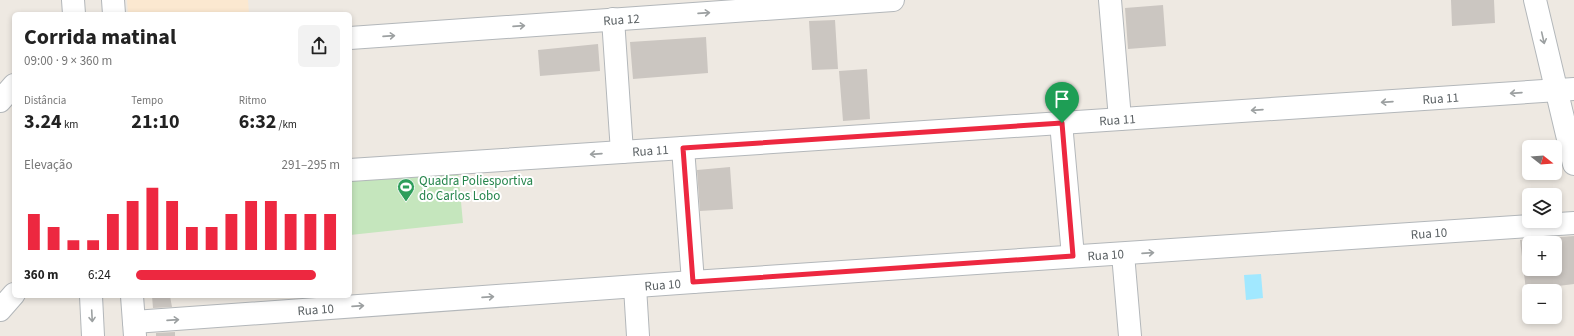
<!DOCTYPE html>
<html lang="pt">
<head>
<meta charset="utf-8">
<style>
  :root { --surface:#fff; --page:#f2f2f2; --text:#222; --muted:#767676; --accent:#ed2840 }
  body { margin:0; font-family:"Source Sans 3",sans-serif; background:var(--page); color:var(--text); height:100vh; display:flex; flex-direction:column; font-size:15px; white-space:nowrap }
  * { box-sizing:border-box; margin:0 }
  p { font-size:13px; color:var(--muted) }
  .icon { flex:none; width:22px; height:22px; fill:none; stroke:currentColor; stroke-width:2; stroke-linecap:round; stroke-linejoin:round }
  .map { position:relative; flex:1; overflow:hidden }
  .panel { position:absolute; left:12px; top:12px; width:340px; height:286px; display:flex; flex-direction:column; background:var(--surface); border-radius:6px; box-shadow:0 2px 6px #0003 }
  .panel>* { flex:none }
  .needle { width:26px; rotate:107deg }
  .controls { position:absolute; left:1522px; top:140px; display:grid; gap:8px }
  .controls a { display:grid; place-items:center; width:40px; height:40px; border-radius:6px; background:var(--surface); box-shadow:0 2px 6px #0003; font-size:20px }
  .pin { position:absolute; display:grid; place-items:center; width:34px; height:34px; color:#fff; margin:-41px -17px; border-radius:50% 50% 50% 0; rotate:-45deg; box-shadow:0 0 4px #0007 }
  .pin .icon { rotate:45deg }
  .round { display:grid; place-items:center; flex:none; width:42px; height:42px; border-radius:6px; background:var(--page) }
  .head { display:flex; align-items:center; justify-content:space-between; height:68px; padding:0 12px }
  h1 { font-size:22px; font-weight:700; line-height:30px }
  .metrics { display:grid; grid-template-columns:repeat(3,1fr); gap:6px; height:68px; padding:4px 12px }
  .metrics div { display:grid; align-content:center }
  .metrics b { font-size:20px; font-weight:700 }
  .metrics small { font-size:11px; font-weight:400 }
  .metrics p { font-size:11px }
  .chart { height:112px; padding:8px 12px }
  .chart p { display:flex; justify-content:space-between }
  .chart svg { width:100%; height:72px; margin-top:4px; stroke:var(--accent); stroke-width:6 }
  ul { padding:0 12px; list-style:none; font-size:13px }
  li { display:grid; grid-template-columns:64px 48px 1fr; align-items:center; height:30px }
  li i { height:10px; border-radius:5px; background:var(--accent) }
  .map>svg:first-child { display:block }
  .green { fill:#c5e6bd }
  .sand { fill:#fbe8d0 }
  .water { fill:#a1e8ff }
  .building { fill:#cbc6c1; fill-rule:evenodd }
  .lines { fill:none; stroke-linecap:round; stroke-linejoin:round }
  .minor-casing { stroke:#b3b7ba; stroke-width:24 }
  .minor { stroke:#fff; stroke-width:22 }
  .oneway { stroke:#9ca0a1 }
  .route-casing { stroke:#fff; stroke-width:8 }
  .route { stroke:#ed2840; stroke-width:5 }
  .labels { text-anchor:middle; stroke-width:4; stroke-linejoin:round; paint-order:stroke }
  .street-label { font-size:13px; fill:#5a6063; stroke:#fff }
  .leisure-label { font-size:13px; fill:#27864d; stroke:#fff; text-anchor:start }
</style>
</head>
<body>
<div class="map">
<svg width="1574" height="336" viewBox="0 0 1574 336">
  <rect width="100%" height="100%" fill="#eee9e2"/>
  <path class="green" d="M458,170L463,223L350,235V181Z"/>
  <path class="sand" d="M127,0H248L249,14H128Z"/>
  <path class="water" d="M1261,274L1263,298L1246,300L1244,275Z"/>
  <path class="building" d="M1451,0H1494L1495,23L1452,26Z
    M1163,5L1166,46L1128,49L1125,8Z
    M835,20L838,69L812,70L809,21Z
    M706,37L708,73L633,79L630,42Z
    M598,44L600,71L540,76L538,50Z
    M867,69L870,119L843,121L839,71Z
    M730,167L733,209L700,211L697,170Z
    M1574,236V284L1526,290L1520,240ZM1529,243H1555V269H1529Z
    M152,296H170L172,307L153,308Z
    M175,332V336H156V333Z"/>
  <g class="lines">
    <g class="minor-casing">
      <g id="minor">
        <path d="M73,0L74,14"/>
        <path d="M113,0L114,14"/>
        <path d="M1110,0L1120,119"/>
        <path d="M1535,0L1574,164"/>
        <path d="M613,19L622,152"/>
        <path id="s1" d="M350,38L893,0"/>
        <path d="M0,101L14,85"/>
        <path d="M1061,123L1073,256"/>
        <path d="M683,148L693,282"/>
        <path id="s2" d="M350,170L1574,89"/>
        <path d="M1123,254L1130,336"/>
        <path d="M635,287L638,336"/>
        <path d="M91,296L93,336"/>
        <path d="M132,296L135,336"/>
        <path d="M0,310L14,294"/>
        <path id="s3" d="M134,322L693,282L1574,223"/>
      </g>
    </g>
    <use href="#minor" class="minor"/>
  </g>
  <defs><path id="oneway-shaft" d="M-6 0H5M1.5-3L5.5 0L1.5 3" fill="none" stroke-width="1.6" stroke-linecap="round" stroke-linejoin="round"/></defs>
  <g class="oneway">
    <use href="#oneway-shaft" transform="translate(704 13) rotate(-4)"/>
    <use href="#oneway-shaft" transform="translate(519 26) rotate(-4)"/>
    <use href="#oneway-shaft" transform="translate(389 36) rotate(-4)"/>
    <use href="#oneway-shaft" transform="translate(1543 38) rotate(77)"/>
    <use href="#oneway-shaft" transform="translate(1516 93) rotate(176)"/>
    <use href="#oneway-shaft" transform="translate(1387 102) rotate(176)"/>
    <use href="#oneway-shaft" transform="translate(1257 110) rotate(176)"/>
    <use href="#oneway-shaft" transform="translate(596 154) rotate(176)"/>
    <use href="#oneway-shaft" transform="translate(1148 253) rotate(-4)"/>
    <use href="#oneway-shaft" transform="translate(488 297) rotate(-4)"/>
    <use href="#oneway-shaft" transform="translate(358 306) rotate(-4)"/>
    <use href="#oneway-shaft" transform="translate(92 316) rotate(87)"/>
    <use href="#oneway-shaft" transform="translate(173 320) rotate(-4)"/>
  </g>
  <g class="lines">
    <g class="route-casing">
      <path id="route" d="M1062,123L1073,256L693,282L683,148Z"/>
    </g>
    <use href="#route" class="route"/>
  </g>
  <defs>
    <g id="stadium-pin" transform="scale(0.9)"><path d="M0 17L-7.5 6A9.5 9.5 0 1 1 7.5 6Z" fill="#2e9e5b" stroke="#fff"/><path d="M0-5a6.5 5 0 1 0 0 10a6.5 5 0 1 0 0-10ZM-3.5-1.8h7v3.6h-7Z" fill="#fff"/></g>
  </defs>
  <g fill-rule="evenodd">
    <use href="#stadium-pin" x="406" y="187"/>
  </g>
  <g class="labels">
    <g class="street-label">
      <text dy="5" stroke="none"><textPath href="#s1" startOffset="272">Rua 12</textPath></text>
      <text dy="5" stroke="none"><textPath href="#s2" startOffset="1093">Rua 11</textPath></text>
      <text dy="5" stroke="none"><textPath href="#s2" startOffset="769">Rua 11</textPath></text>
      <text dy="5" stroke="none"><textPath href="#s2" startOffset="301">Rua 11</textPath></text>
      <text dy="5" stroke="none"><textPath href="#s3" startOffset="1298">Rua 10</textPath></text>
      <text dy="5" stroke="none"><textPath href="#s3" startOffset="974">Rua 10</textPath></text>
      <text dy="5" stroke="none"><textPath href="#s3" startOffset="530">Rua 10</textPath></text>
      <text dy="5" stroke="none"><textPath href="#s3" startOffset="182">Rua 10</textPath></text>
    </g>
    <g class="leisure-label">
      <text x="419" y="185">Quadra Poliesportiva<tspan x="419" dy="15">do Carlos Lobo</tspan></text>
    </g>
  </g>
</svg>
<div class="controls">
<a><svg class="needle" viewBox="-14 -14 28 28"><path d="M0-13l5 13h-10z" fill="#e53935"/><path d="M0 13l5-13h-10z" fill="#767676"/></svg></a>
<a><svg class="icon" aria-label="layers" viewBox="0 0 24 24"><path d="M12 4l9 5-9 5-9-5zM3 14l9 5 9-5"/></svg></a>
<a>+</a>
<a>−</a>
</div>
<div class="pin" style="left:1062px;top:123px;background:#1e9e55"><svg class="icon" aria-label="arrive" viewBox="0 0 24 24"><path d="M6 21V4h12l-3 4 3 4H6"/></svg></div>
<section class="panel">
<div class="head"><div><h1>Corrida matinal</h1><p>09:00 · 9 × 360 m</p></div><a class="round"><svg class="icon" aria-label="share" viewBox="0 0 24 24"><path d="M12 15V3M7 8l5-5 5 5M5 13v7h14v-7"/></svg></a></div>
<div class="metrics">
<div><p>Distância</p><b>3.24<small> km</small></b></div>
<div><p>Tempo</p><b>21:10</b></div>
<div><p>Ritmo</p><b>6:32<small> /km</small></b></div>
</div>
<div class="chart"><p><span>Elevação</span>291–295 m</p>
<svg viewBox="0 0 160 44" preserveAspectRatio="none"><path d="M5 44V22M15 44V30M25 44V38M35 44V38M45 44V22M55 44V14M65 44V6M75 44V14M85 44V30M95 44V30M105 44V22M115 44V14M125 44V14M135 44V22M145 44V22M155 44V22"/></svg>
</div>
<ul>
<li><b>360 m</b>6:24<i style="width:88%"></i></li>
</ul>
</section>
</div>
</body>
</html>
